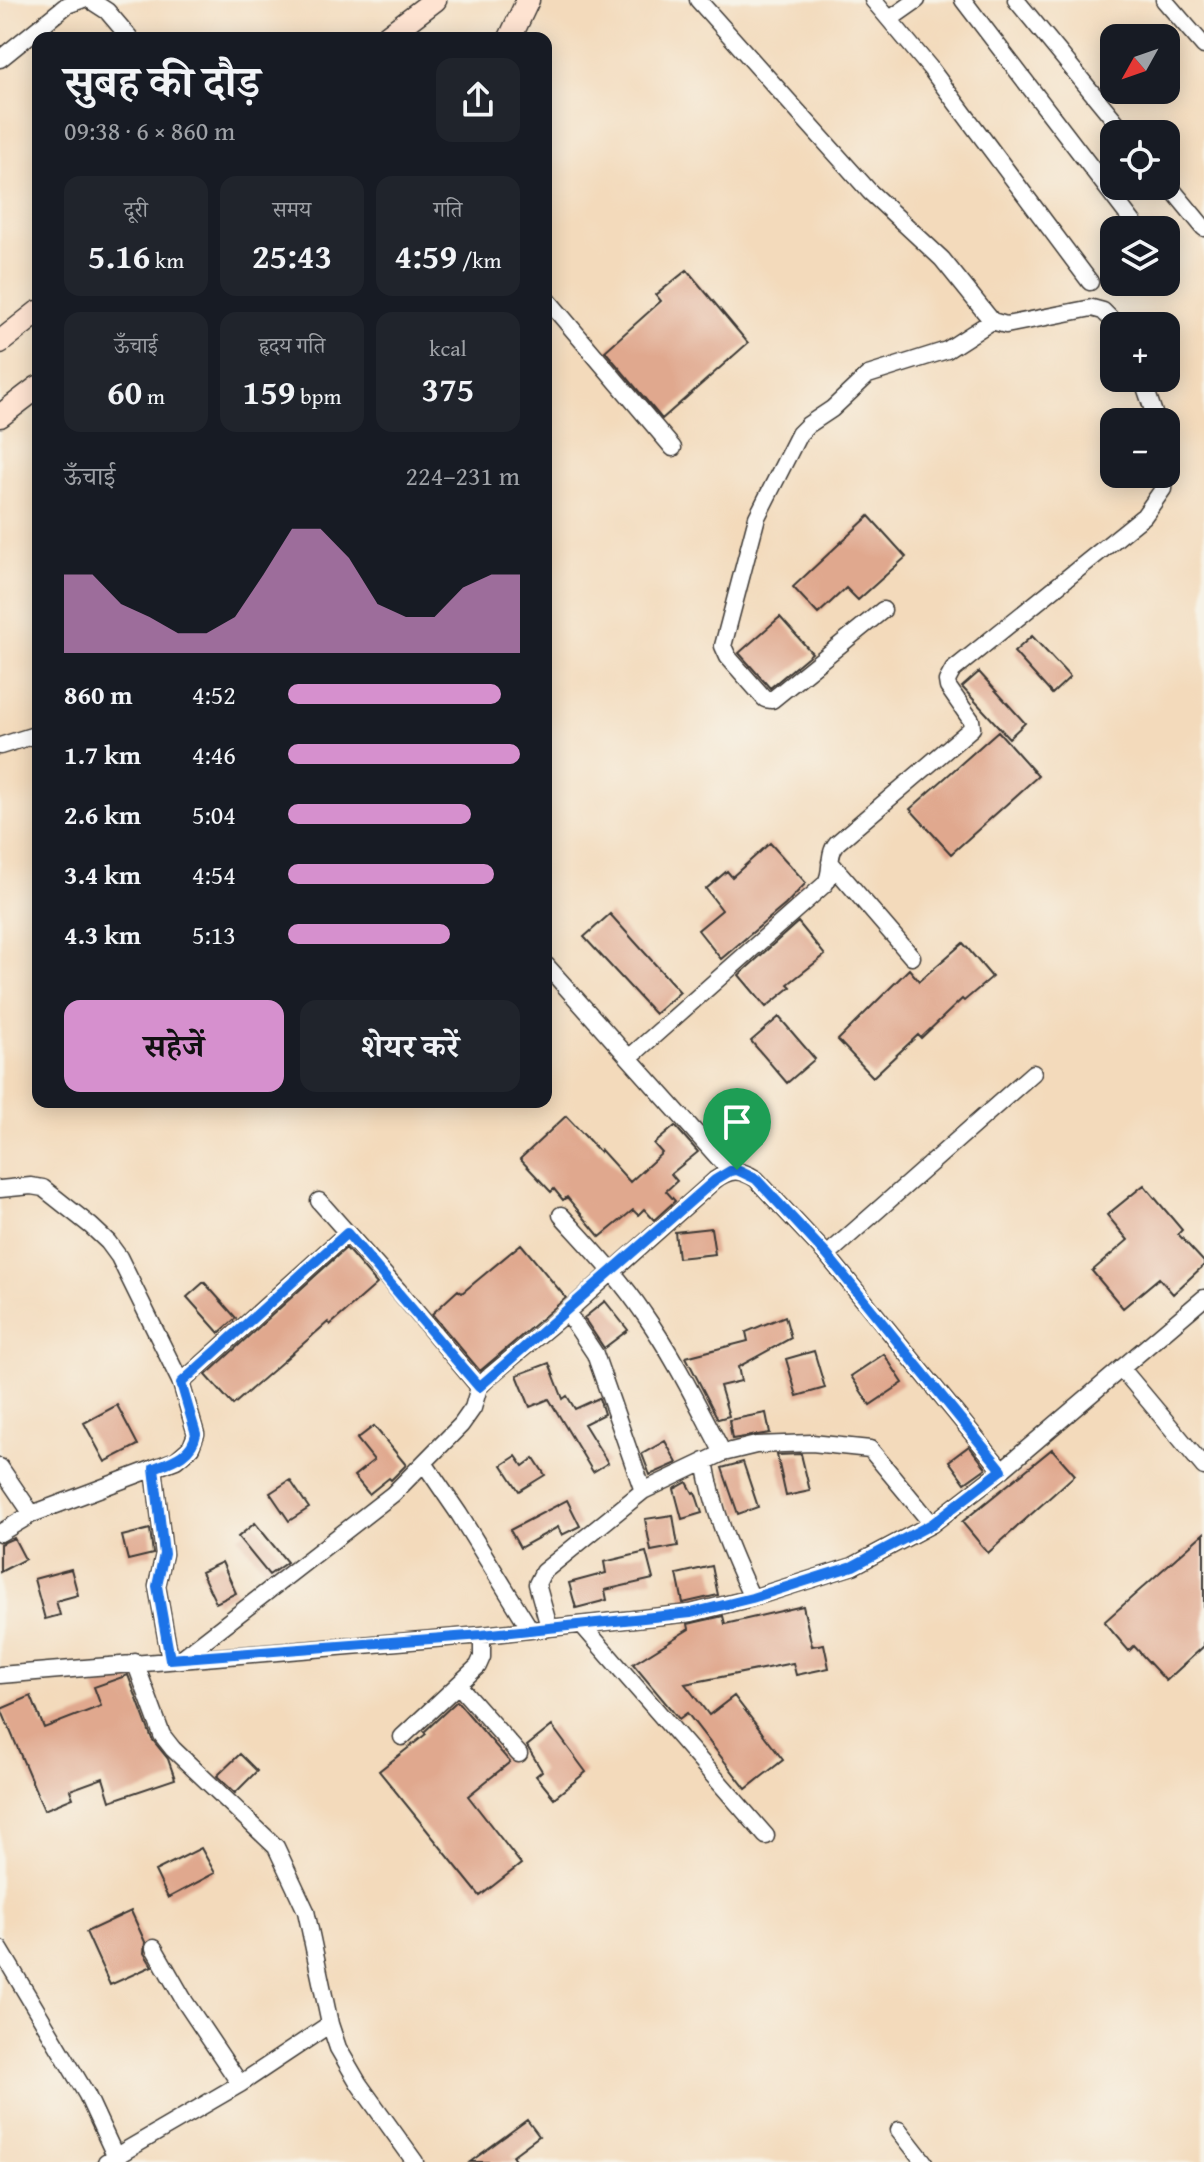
<!DOCTYPE html>
<html lang="hi">
<head>
<meta charset="utf-8">
<style>
  :root { --surface:#171b24; --page:#20242c; --text:#f1f3f6; --muted:#9ea1a6; --accent:#d690ce }
  body { margin:0; font-family:"Gentium Book Plus","Noto Serif Devanagari",serif; background:var(--page); color:var(--text); height:100vh; display:flex; flex-direction:column; font-size:30px; white-space:nowrap }
  * { box-sizing:border-box; margin:0 }
  p { font-size:26px; color:var(--muted) }
  .icon { flex:none; width:44px; height:44px; fill:none; stroke:currentColor; stroke-width:2; stroke-linecap:round; stroke-linejoin:round }
  .map { position:relative; flex:1; overflow:hidden }
  .details { position:absolute; left:32px; top:32px; width:520px; height:1076px; display:flex; flex-direction:column; background:var(--surface); border-radius:16px; box-shadow:0 4px 20px #0003 }
  .details>* { flex:none }
  .needle { width:52px; rotate:230deg }
  .buttons { position:absolute; left:1100px; top:24px; display:grid; gap:16px }
  .buttons a { display:grid; place-items:center; width:80px; height:80px; border-radius:16px; background:var(--surface); box-shadow:0 4px 20px #0003; font-size:40px }
  .pin { position:absolute; display:grid; place-items:center; width:68px; height:68px; color:#fff; margin:-82px -34px; border-radius:50% 50% 50% 0; rotate:-45deg; box-shadow:0 0 8px #0007 }
  .pin .icon { rotate:45deg }
  .round { display:grid; place-items:center; flex:none; width:84px; height:84px; border-radius:16px; background:var(--page) }
  .summary { display:flex; align-items:center; justify-content:space-between; height:136px; padding:0 32px }
  h1 { font-size:44px; font-weight:700; line-height:60px }
  .metrics { display:grid; grid-template-columns:repeat(3,1fr); gap:12px; height:136px; padding:8px 32px }
  .metrics div { display:grid; align-content:center; border-radius:16px; background:var(--page); text-align:center }
  .metrics b { font-size:34px; font-weight:700 }
  .metrics small { font-size:22px; font-weight:400 }
  .metrics p { font-size:22px }
  .chart { height:224px; padding:16px 32px }
  .chart p { display:flex; justify-content:space-between }
  .chart svg { width:100%; height:144px; margin-top:8px; fill:var(--accent); opacity:.7 }
  .action { display:flex; gap:16px; margin-top:auto; padding:16px 32px }
  .action a { flex:1; height:92px; border-radius:16px; background:var(--accent); color:#111; font-size:32px; font-weight:700; line-height:92px; text-align:center }
  .action a+a { background:var(--page); color:var(--text) }
  ul { padding:0 32px; list-style:none; font-size:26px }
  li { display:grid; grid-template-columns:128px 96px 1fr; align-items:center; height:60px }
  li i { height:20px; border-radius:10px; background:var(--accent) }
  .map>svg:first-child { display:block }
  .building { fill:#e0a88e }
  .lines { fill:none; stroke-linecap:round; stroke-linejoin:round }
  .street-casing { stroke:#3c3834; stroke-width:19 }
  .secondary-casing { stroke:#3c3834; stroke-width:25 }
  .street { stroke:#fff; stroke-width:16 }
  .secondary { stroke:#fee3d1; stroke-width:22 }
  .route-casing { stroke:#fff; stroke-width:16 }
  .route { stroke:#1a73e8; stroke-width:10 }
</style>
</head>
<body>
<div class="map">
<svg width="1204" height="2162" viewBox="0 0 1204 2162">
  <rect width="100%" height="100%" fill="#f7f3e8"/>
  <filter id="ink" filterUnits="userSpaceOnUse"><feTurbulence type="fractalNoise" baseFrequency=".0125" numOctaves="2"/><feDisplacementMap in="SourceGraphic" scale="16" xChannelSelector="R" yChannelSelector="G"/><feConvolveMatrix kernelMatrix="1 2 1 2 8 2 1 2 1" color-interpolation-filters="sRGB"/></filter>
  <filter id="wash" filterUnits="userSpaceOnUse"><feTurbulence type="fractalNoise" baseFrequency=".006" numOctaves="4" result="noise"/><feDisplacementMap in="SourceGraphic" scale="32" xChannelSelector="R" yChannelSelector="G"/><feGaussianBlur stdDeviation="1.8" result="paint"/><feColorMatrix in="noise" values="0 0 0 0 0 0 0 0 0 0 0 0 0 0 0 0 0 1.4 0 .05"/><feComposite in="paint" operator="in"/></filter>
  <g filter="url(#wash)">
    <rect width="100%" height="100%" fill="#f3dabb"/>
    <g id="blocks">
      <path class="building" d="M687,270L748,343L662,419L605,351L661,301L656,295Z
        M869,516L906,557L858,600L846,588L818,614L793,587Z
        M780,617L812,653L770,688L739,653Z
        M1032,636L1070,677L1052,694L1014,652Z
        M979,672L1025,723L1009,738L962,687Z
        M998,731L1038,776L951,854L910,809Z
        M770,843L806,883L785,905L721,959L698,930L722,910L706,889L727,871L732,877Z
        M610,914L680,992L655,1014L584,937Z
        M798,922L825,955L788,984L791,987L766,1007L739,975Z
        M963,943L992,977L964,1001L962,999L921,1038L918,1035L873,1077L838,1040L909,969L919,981Z
        M779,1017L815,1059L787,1083L751,1041Z
        M566,1116L600,1152L601,1150L630,1182L662,1153L654,1144L675,1126L698,1152L671,1174L677,1181L666,1191L675,1201L654,1220L644,1209L638,1215L633,1210L600,1237L567,1197L563,1200L554,1189L551,1192L520,1159Z
        M1144,1185L1182,1230L1178,1234L1204,1262V1265L1173,1294L1159,1278L1123,1308L1092,1271L1128,1240L1107,1215Z
        M711,1228L715,1254L678,1258L675,1232Z
        M521,1244L566,1298L480,1371L432,1314L458,1290L462,1293Z
        M346,1248L377,1284L330,1325L328,1322L233,1405L206,1375Z
        M204,1282L236,1318L219,1333L187,1297Z
        M605,1301L628,1330L604,1348L584,1318Z
        M785,1316L791,1338L738,1367L741,1381L720,1386L729,1416L718,1419L686,1357L748,1341L746,1332Z
        M814,1351L825,1388L797,1396L786,1359Z
        M884,1354L903,1383L870,1405L851,1376Z
        M549,1363L563,1399L567,1396L575,1409L599,1398L604,1414L584,1424L608,1463L593,1472L549,1399L530,1407L517,1375Z
        M117,1405L138,1445L105,1462L84,1423Z
        M766,1413L770,1433L732,1439L729,1420Z
        M374,1426L406,1465L391,1480L389,1478L369,1494L354,1476L374,1460L357,1439Z
        M665,1441L677,1463L650,1475L642,1454Z
        M969,1446L986,1468L965,1483L949,1461Z
        M1052,1449L1075,1475L988,1553L962,1522Z
        M801,1454L810,1491L786,1496L777,1455Z
        M516,1456L523,1466L534,1458L545,1475L519,1491L502,1465Z
        M743,1462L758,1507L738,1514L722,1468Z
        M290,1480L309,1508L289,1521L270,1493Z
        M687,1482L693,1493L695,1492L702,1513L682,1519L674,1489Z
        M567,1500L580,1526L562,1535L558,1527L520,1548L510,1530Z
        M673,1515L678,1546L651,1551L645,1519Z
        M255,1523L287,1562L269,1575L238,1537Z
        M150,1529L153,1554L128,1560L122,1536Z
        M1204,1533V1646L1166,1681L1134,1646L1129,1651L1104,1622Z
        M14,1538L25,1559L0,1572V1544Z
        M646,1552L653,1579L605,1590L607,1600L576,1608L569,1583L606,1573L604,1562Z
        M222,1562L236,1593L216,1603L201,1572Z
        M712,1566L718,1595L683,1603L677,1574Z
        M71,1569L78,1595L56,1601L60,1615L45,1619L34,1579Z
        M803,1606L812,1646L824,1644L829,1668L796,1675L793,1663L685,1684L709,1715L734,1696L783,1760L746,1789L687,1713L679,1719L633,1664L689,1629L688,1624L723,1616L725,1624Z
        M128,1675L152,1739L168,1759L175,1779L110,1801L103,1778L70,1790L73,1798L44,1810L1,1709L31,1696L44,1728L101,1706L94,1687Z
        M457,1701L510,1762L468,1796L521,1864L480,1896L379,1771L426,1734L424,1732Z
        M552,1726L586,1772L554,1798L536,1776L542,1771L527,1746Z
        M240,1754L257,1771L235,1793L217,1776Z
        M201,1848L215,1873L168,1898L155,1871Z
        M131,1911L145,1942L144,1953L152,1966L110,1985L86,1932Z
        M527,2120L539,2136L512,2156L516,2162H470Z"/>
    </g>
  </g>
  <g filter="url(#ink)">
    <use href="#blocks" fill-opacity="0" stroke="#3c3834" stroke-width="2"/>
    <g class="lines">
      <g class="street-casing">
        <path id="street" d="M90,0L107,11L130,38
          M698,0L870,192L942,259L992,321L1006,325L1092,308L1103,311L1118,326
          M873,0L930,68L1090,282
          M963,0L1139,230
          M1016,0L1126,134
          M1164,0L1204,46
          M890,19L917,0
          M0,59L67,5L81,0
          M1166,182L1204,228
          M546,298L673,448
          M1142,378L1157,422
          M883,610L772,700L765,699L728,657L723,646L757,517L799,434L808,425L832,409L868,375L947,350L992,321
          M0,746L38,734
          M830,862L912,957
          M546,965L730,1171
          M630,1057L825,884C834,872 826,856 837,843L972,728L971,720L948,687L947,681L953,670L1144,516L1163,489L1164,474
          M0,1189L31,1186L43,1188L91,1226L108,1242L119,1257L181,1383L196,1434L191,1447L176,1460L32,1514L0,1533
          M319,1201L398,1290L479,1387
          M561,1215C590,1247 620,1278 644,1314C675,1358 698,1406 723,1453
          M827,1255L1033,1073
          M567,1312L595,1354L643,1491
          M1122,1369L1204,1467
          M181,1383L347,1233
          M705,1461C713,1511 731,1553 752,1598
          M424,1463L459,1514L530,1629
          M0,1467L32,1514
          M154,1468L164,1554L157,1586L170,1659
          M582,1625L766,1836
          M549,1627L537,1584L543,1572L643,1491L723,1453L756,1445L812,1443L870,1449L932,1524
          M183,1657L393,1494L461,1425L473,1408L479,1387L490,1376L567,1312L715,1180C730,1169 740,1169 756,1179L827,1255L1002,1470
          M135,1662L162,1735L173,1749L276,1847L306,1911L330,2024L338,2048L359,2084L415,2162
          M0,1675L482,1635L691,1613L752,1598L853,1566L932,1524L1002,1470L1204,1298
          M459,1686L519,1754
          M402,1737L478,1666L482,1657V1635
          M154,1948L185,2002L240,2084
          M0,1949L87,2095L118,2162
          M899,2130L924,2162
          M106,2162L240,2084L330,2024"/>
      </g>
      <g class="secondary-casing">
        <path id="secondary" d="M385,38L435,0
          M510,38L528,0
          M0,342L38,312
          M0,416L38,387"/>
      </g>
      <use href="#street" class="street"/>
      <use href="#secondary" class="secondary"/>
    </g>
  </g>
  <g class="lines" filter="url(#ink)">
    <g class="route-casing">
      <path id="route" d="M737,1170L756,1179L827,1255L1002,1470L932,1524L853,1566L752,1598L691,1613L482,1635L170,1659L157,1586L164,1554L154,1468C172,1461 192,1455 196,1434L181,1383L347,1233L479,1387L715,1180L730,1171Z"/>
    </g>
    <use href="#route" class="route"/>
  </g>
</svg>
<div class="buttons">
<a><svg class="needle" viewBox="-14 -14 28 28"><path d="M0-13l5 13h-10z" fill="#e53935"/><path d="M0 13l5-13h-10z" fill="#9ea1a6"/></svg></a>
<a><svg class="icon" aria-label="locate" viewBox="0 0 24 24"><circle cx="12" cy="12" r="6"/><path d="M12 2v4M12 18v4M2 12h4M18 12h4"/></svg></a>
<a><svg class="icon" aria-label="layers" viewBox="0 0 24 24"><path d="M12 4l9 5-9 5-9-5zM3 14l9 5 9-5"/></svg></a>
<a>+</a>
<a>−</a>
</div>
<div class="pin" style="left:737px;top:1170px;background:#1e9e55"><svg class="icon" aria-label="arrive" viewBox="0 0 24 24"><path d="M6 21V4h12l-3 4 3 4H6"/></svg></div>
<section class="details">
<div class="summary"><div><h1>सुबह की दौड़</h1><p>09:38 · 6 × 860 m</p></div><a class="round"><svg class="icon" aria-label="share" viewBox="0 0 24 24"><path d="M12 15V3M7 8l5-5 5 5M5 13v7h14v-7"/></svg></a></div>
<div class="metrics">
<div><p>दूरी</p><b>5.16<small> km</small></b></div>
<div><p>समय</p><b>25:43</b></div>
<div><p>गति</p><b>4:59<small> /km</small></b></div>
</div>
<div class="metrics">
<div><p>ऊँचाई</p><b>60<small> m</small></b></div>
<div><p>हृदय गति</p><b>159<small> bpm</small></b></div>
<div><p>kcal</p><b>375</b></div>
</div>
<div class="chart"><p><span>ऊँचाई</span>224–231 m</p>
<svg viewBox="0 0 160 44" preserveAspectRatio="none"><path d="M0 44V20L10 20L20 29L30 33L40 38L50 38L60 33L70 20L80 6L90 6L100 15L110 29L120 33L130 33L140 24L150 20L160 20V44z"/></svg>
</div>
<ul>
<li><b>860 m</b>4:52<i style="width:92%"></i></li>
<li><b>1.7 km</b>4:46<i style="width:100%"></i></li>
<li><b>2.6 km</b>5:04<i style="width:79%"></i></li>
<li><b>3.4 km</b>4:54<i style="width:89%"></i></li>
<li><b>4.3 km</b>5:13<i style="width:70%"></i></li>
</ul>
<div class="action"><a>सहेजें</a><a>शेयर करें</a></div>
</section>
</div>
</body>
</html>
